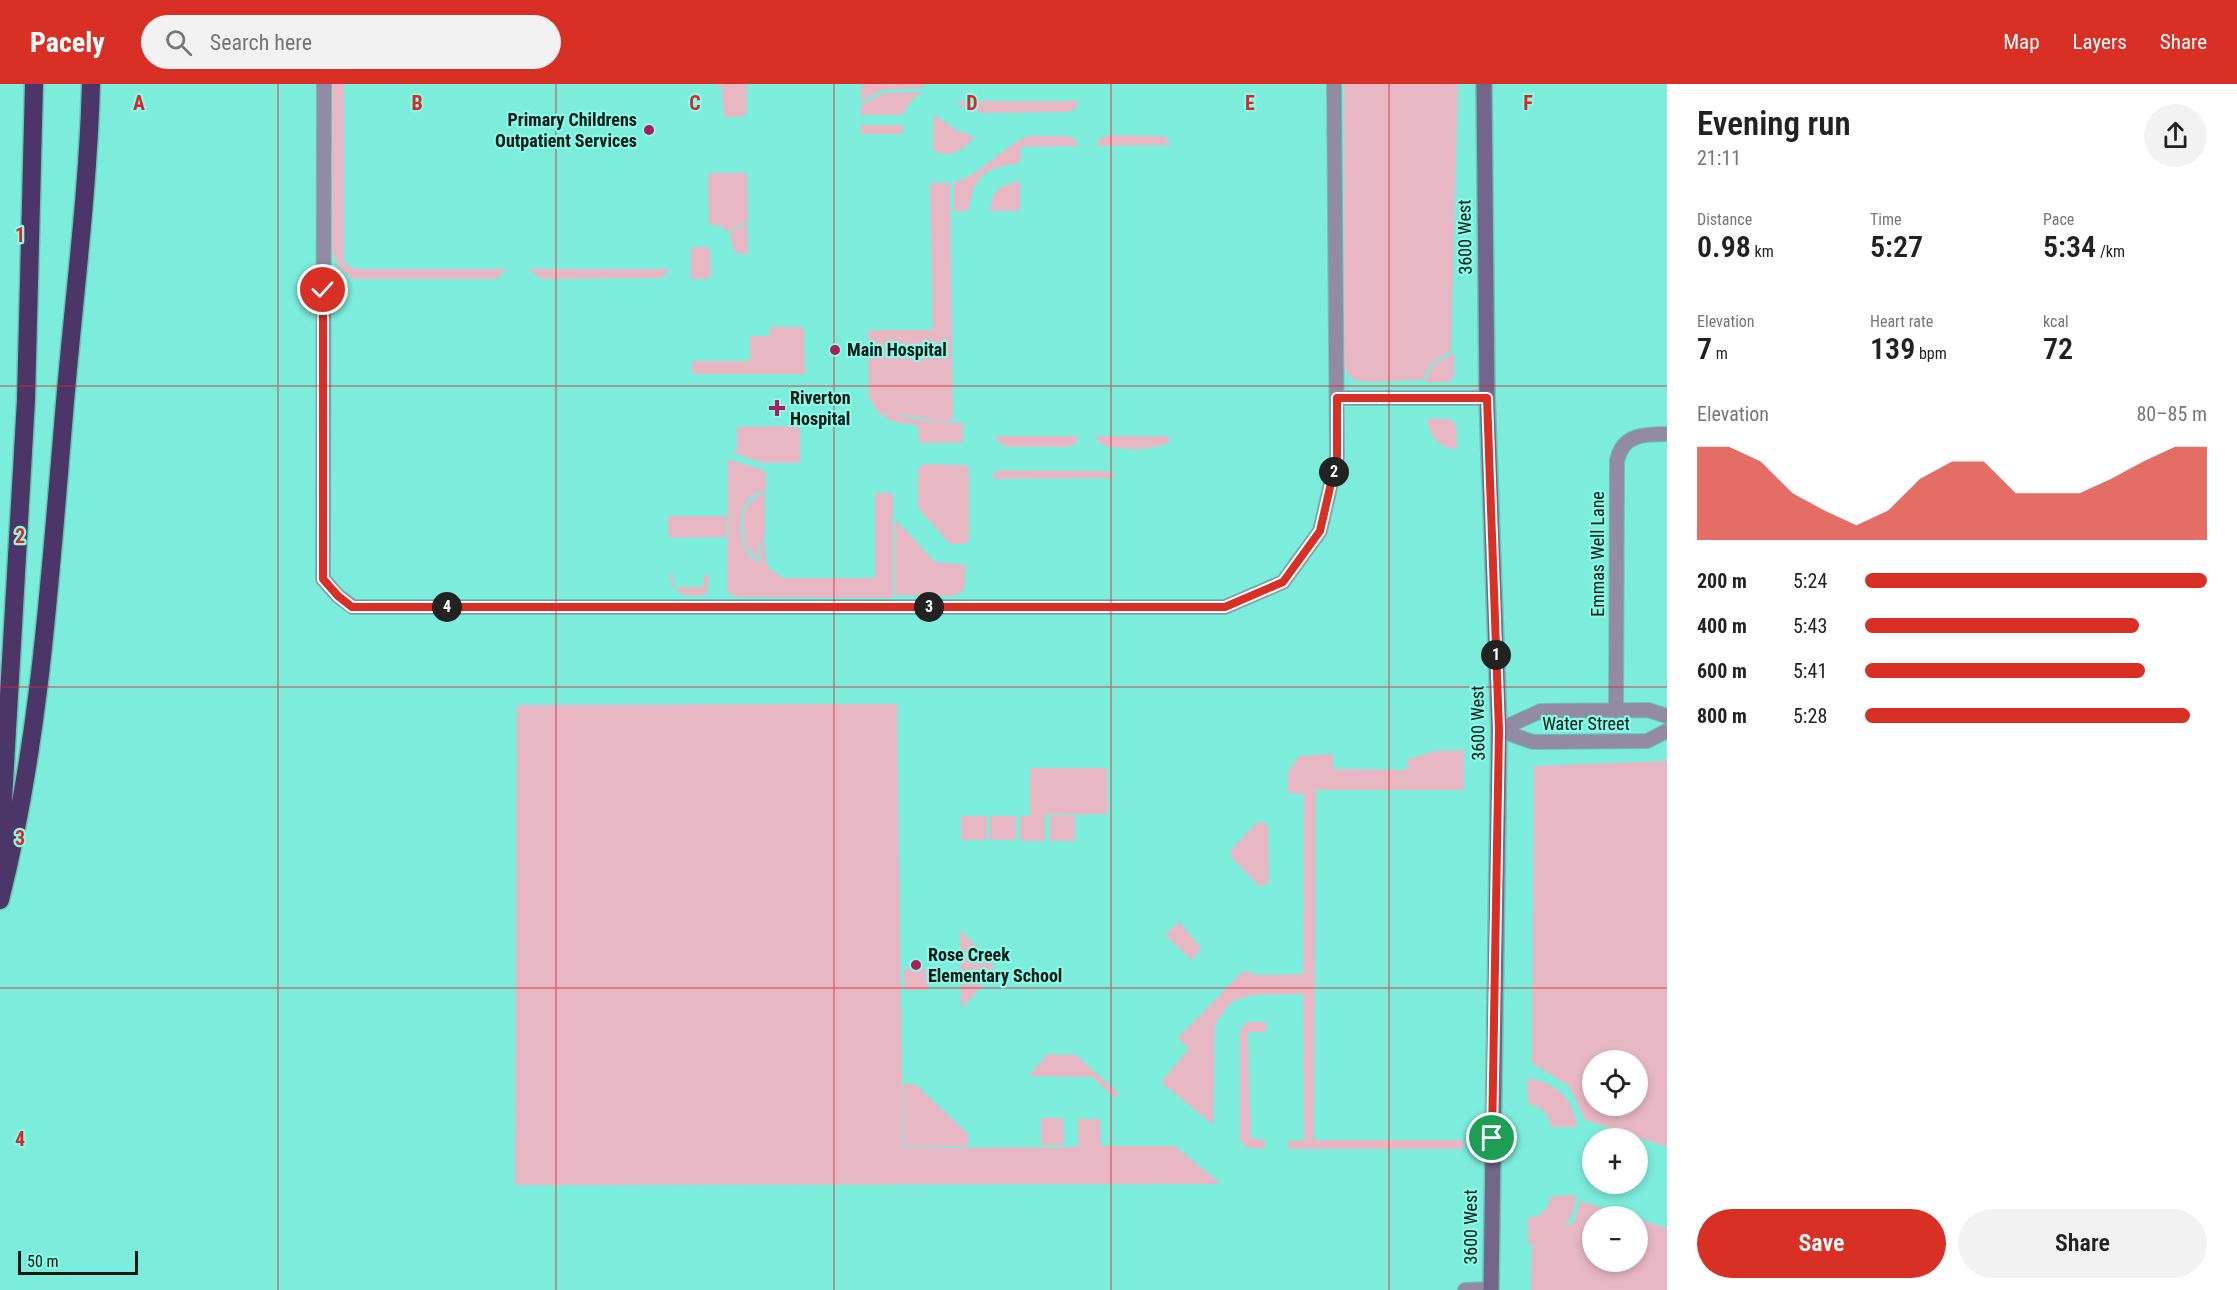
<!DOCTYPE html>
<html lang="en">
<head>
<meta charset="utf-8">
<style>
  :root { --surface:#fff; --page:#f2f2f2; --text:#222; --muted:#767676; --accent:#d93025 }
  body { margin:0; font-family:"Roboto Condensed",sans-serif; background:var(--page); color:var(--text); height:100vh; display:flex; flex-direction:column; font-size:22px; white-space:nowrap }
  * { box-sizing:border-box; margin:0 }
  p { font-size:20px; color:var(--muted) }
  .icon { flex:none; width:33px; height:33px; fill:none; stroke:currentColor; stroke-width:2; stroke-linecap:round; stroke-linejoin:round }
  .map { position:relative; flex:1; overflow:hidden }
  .sheet { display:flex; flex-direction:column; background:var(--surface); width:570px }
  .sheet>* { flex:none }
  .tools { position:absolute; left:1582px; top:966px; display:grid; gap:12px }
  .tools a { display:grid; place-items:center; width:66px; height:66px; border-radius:50%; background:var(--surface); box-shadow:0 3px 9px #0003; font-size:30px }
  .scale { position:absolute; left:18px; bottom:15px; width:120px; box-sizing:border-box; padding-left:6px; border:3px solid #011815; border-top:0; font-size:16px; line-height:21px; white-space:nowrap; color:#011815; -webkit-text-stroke:4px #8af9e8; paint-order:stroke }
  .pin { position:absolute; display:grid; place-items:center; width:51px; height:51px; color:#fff; margin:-26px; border:3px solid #fff; border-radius:50%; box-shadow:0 2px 6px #0007 }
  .km { position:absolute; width:30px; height:30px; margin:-15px; border-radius:50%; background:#222; color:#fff; font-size:16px; line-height:30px; text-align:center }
  .round { display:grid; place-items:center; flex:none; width:63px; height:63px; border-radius:32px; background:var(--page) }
  .summary { display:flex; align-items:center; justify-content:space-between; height:102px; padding:0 30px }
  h1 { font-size:33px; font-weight:600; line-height:45px }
  .stats { display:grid; grid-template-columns:repeat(3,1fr); gap:9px; height:102px; padding:6px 30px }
  .stats div { display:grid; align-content:center }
  .stats b { font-size:30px; font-weight:600 }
  .stats small { font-size:16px; font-weight:400 }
  .stats p { font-size:16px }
  .chart { height:168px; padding:12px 30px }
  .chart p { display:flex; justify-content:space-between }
  .chart svg { width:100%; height:108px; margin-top:6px; fill:var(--accent); opacity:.7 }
  .action { display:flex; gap:12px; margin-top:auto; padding:12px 30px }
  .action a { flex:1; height:69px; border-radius:36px; background:var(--accent); color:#fff; font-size:24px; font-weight:600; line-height:69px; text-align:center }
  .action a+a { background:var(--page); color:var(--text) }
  ul { padding:0 30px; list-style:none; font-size:20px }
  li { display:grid; grid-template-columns:96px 72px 1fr; align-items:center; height:45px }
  li i { height:15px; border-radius:8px; background:var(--accent) }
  header { display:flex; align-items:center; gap:36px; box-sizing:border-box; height:84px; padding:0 30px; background:var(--accent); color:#fff }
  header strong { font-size:28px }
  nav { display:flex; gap:33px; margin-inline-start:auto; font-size:21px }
  .search { width:420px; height:54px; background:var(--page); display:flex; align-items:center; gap:15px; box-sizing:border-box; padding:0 21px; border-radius:33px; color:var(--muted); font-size:22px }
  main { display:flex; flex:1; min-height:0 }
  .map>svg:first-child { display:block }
  .green { fill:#e7b8c3; fill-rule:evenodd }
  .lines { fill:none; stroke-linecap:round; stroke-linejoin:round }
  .minor-casing { stroke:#66c6b7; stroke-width:16 }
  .secondary-casing { stroke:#66c6b7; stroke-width:18 }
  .motorway-casing { stroke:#66c6b7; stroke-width:21 }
  .minor { stroke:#938aa3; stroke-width:14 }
  .secondary { stroke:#74668a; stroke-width:15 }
  .motorway { stroke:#4b3667; stroke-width:18 }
  .route-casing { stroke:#fff; stroke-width:12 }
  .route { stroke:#d93025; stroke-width:8 }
  .grid { fill:none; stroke:#d62828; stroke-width:1.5; stroke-opacity:0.55 }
  .poi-dot { fill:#ac1d58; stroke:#8af9e8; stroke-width:2 }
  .labels { text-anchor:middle; stroke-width:4.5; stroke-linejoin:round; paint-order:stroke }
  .poi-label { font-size:18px; font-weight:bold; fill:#011815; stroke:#8af9e8; text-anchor:start }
  .street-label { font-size:18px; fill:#011815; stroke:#8af9e8 }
  .grid-label { font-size:20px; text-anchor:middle; font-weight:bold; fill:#d62828; stroke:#8af9e8; stroke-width:4.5; stroke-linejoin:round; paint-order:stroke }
</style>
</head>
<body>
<header>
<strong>Pacely</strong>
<div class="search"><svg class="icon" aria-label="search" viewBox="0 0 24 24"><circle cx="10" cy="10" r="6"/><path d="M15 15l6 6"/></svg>Search here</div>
<nav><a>Map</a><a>Layers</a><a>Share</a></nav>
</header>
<main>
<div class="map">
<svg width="1667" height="1206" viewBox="0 0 1667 1206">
  <rect width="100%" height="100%" fill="#7cecdb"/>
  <path class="green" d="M332,0H344V178L354,185H507L496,195H353L339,184L332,167Z
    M718,0H747L746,32L724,33L722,3H718Z
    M861,0H926L921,4L881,6L861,18Z
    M1344,0H1458L1451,267L1432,279L1422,296L1365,298L1352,295L1344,284Z
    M922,8L913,15L902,31H861V21L882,9Z
    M957,17H1078L1077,23L1070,28L981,29L964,25Z
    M933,33H938L956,46L974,53C964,66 948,76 933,66Z
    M861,41H903V50H861Z
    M1109,51L1165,52L1170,61L1097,62L1099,55Z
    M1028,52H1067L1075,55L1078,62L1021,63L1020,79C983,84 975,91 968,127H954V98C983,90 1001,63 1028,52Z
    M708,89H747L748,138L735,143L729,149L723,143L709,140Z
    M1020,98V127H991C990,107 1001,100 1020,98Z
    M930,99H950L953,336C934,341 915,329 897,331L927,337L963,339V358L959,359H920L918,344L914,340L898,339L883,333L891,331H880L869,314L868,246H933Z
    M747,140L748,170L735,169L730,151L736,144Z
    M691,163H707L710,167L711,190L707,195H691Z
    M528,185H671L661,194L541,195Z
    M770,243H804L805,290H692V277H750V252H769Z
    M1454,269V292L1449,298H1424L1434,280Z
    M1427,335H1450L1456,340L1457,365C1438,364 1430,353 1427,335Z
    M800,342V379H762L734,369L737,364V343Z
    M994,352H1079L1076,359L1070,363H1008L1000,360Z
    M1096,352H1170L1168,359C1150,367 1118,367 1100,360Z
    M728,375L766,387V406C762,408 756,410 752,412C734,426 738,473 761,478V458H765L766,476L769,484L783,494H875V409H893V514L736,513L727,508Z
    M923,380L966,381L969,386V456L965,460H950L918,424V385Z
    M1001,386L1105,387L1112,389L1115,394L992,395L995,388Z
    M765,408V453L758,464L760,477L746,463C741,438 739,420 765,408Z
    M668,432H726V453L669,454Z
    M897,437L935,478L966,481L964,506L954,512L895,511V438Z
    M672,489L675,503H703L704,493L709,490L707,509L701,512L682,511L669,497Z
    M897,620L903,1064L1078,1063V1035H1100L1101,1062H1175L1221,1100L515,1101L517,621Z
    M1464,666V706H1316L1314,1056H1463V1065H1288V1057L1304,1056L1303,910L1251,911L1231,918L1215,940L1213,1041L1161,998L1189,965L1178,954L1243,887L1260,891L1303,890L1304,710L1288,709V688L1299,672L1333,670V685L1407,686L1408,675L1435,667Z
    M1667,677V1063L1585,1036L1569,1002L1532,979L1534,682ZM1638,976V1022H1593V976Z
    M1030,684H1107L1108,730L1045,731V757H1020V732H1030Z
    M961,732H987V756H961Z
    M990,732H1016V756H990Z
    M1050,732H1075V757H1050Z
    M1258,737L1268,741L1269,798L1260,803L1231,773V766Z
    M1179,838L1201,864L1192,876L1165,851Z
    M960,846L993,877V892L982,903L981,874V904L961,924Z
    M904,885H928V906H904Z
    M1248,938H1266V948H1248L1251,1054L1265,1056V1065L1247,1064L1240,1056V945Z
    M1047,970L1076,971L1119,1010L1115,1014L1092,993L1029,992Z
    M1527,994C1556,999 1573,1013 1577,1043H1551C1549,1028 1541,1023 1528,1020Z
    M903,1000H915L968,1050V1062L904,1063Z
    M1041,1034H1063L1064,1061H1041Z
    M1576,1111L1574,1125L1565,1143L1574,1138L1580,1117L1631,1132H1593V1178H1638V1135L1667,1144V1206H1531L1532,1163L1538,1160L1528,1161V1134C1543,1132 1548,1125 1551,1112Z"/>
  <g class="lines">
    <g class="minor-casing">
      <path id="minor" d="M324,0L323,495L338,512L353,523H1225L1283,498L1320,447L1337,373L1334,0
        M1337,314H1487
        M1616,627L1617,377C1622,350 1645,350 1667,350
        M1499,646L1541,627L1648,626L1667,632
        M1499,646L1533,658L1647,657L1667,647
        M1465,1206L1491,1205"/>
    </g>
    <g class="secondary-casing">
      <path id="secondary" d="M1484,0L1487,314L1499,646L1491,1206"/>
    </g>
    <g class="motorway-casing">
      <path id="motorway" d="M0,768L26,316L34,0
        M0,816C40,658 50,493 64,330C73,220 88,111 91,0"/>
    </g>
    <use href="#minor" class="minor"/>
    <use href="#secondary" class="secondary"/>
    <use href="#motorway" class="motorway"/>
  </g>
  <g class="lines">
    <g class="route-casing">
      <path id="route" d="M323,206V495L338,512L352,523H1225L1283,498L1320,447L1337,373V314H1487L1499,646L1492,1054"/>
    </g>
    <use href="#route" class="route"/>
  </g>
  <path class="grid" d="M278,0V1206M556,0V1206M834,0V1206M1111,0V1206M1389,0V1206M0,302H1667M0,603H1667M0,904H1667"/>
  <g class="poi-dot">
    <circle cx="649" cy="46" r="6"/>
    <circle cx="835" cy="266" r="6"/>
    <path d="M774 315h6v6h6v6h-6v6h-6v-6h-6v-6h6z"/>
    <circle cx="916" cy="881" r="6"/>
  </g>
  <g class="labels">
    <g class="poi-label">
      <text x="637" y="42" text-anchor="end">Primary Childrens<tspan x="637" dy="21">Outpatient Services</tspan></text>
      <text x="847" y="272">Main Hospital</text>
      <text x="790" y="320">Riverton<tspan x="790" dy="21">Hospital</tspan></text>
      <text x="928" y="877">Rose Creek<tspan x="928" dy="21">Elementary School</tspan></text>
    </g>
    <g class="street-label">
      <text transform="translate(1465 153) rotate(-91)" y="6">3600 West</text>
      <text transform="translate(1598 470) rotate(-90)" y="6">Emmas Well Lane</text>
      <text transform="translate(1478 639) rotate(-91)" y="6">3600 West</text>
      <text x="1586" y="646">Water Street</text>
      <text transform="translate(1471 1143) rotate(-90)" y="6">3600 West</text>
    </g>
  </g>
  <g class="grid-label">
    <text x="139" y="26">A</text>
    <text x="417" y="26">B</text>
    <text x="695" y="26">C</text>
    <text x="972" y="26">D</text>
    <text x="1250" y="26">E</text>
    <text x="1528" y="26">F</text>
    <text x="20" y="158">1</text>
    <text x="20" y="459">2</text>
    <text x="20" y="761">3</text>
    <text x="20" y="1062">4</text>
  </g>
</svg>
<div class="tools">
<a><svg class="icon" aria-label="locate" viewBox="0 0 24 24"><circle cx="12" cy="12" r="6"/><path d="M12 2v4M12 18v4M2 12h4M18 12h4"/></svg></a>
<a>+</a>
<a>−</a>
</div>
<div class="scale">50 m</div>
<div class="pin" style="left:1492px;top:1054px;background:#1e9e55"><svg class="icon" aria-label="arrive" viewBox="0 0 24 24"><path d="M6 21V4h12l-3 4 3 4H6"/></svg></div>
<div class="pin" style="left:323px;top:206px;background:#d93025"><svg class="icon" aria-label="check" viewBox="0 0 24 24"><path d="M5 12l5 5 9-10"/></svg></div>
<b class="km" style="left:1496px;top:571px">1</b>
<b class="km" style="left:1334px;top:388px">2</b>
<b class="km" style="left:929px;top:523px">3</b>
<b class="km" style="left:447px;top:523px">4</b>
</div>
<section class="sheet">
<div class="summary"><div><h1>Evening run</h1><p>21:11</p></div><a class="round"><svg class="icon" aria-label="share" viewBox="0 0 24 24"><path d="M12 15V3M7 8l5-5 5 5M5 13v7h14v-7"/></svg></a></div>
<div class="stats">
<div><p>Distance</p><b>0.98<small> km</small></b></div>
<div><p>Time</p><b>5:27</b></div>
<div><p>Pace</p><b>5:34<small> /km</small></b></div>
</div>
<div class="stats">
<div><p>Elevation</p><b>7<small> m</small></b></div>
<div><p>Heart rate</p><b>139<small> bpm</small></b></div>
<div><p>kcal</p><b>72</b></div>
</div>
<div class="chart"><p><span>Elevation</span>80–85 m</p>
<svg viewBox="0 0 160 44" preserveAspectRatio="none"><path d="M0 44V6L10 6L20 12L30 25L40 32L50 38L60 32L70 19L80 12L90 12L100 25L110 25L120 25L130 19L140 12L150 6L160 6V44z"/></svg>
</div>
<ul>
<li><b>200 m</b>5:24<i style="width:100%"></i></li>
<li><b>400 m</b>5:43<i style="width:80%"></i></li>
<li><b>600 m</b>5:41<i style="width:82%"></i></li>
<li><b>800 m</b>5:28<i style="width:95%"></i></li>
</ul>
<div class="action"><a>Save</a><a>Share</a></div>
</section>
</main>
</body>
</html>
